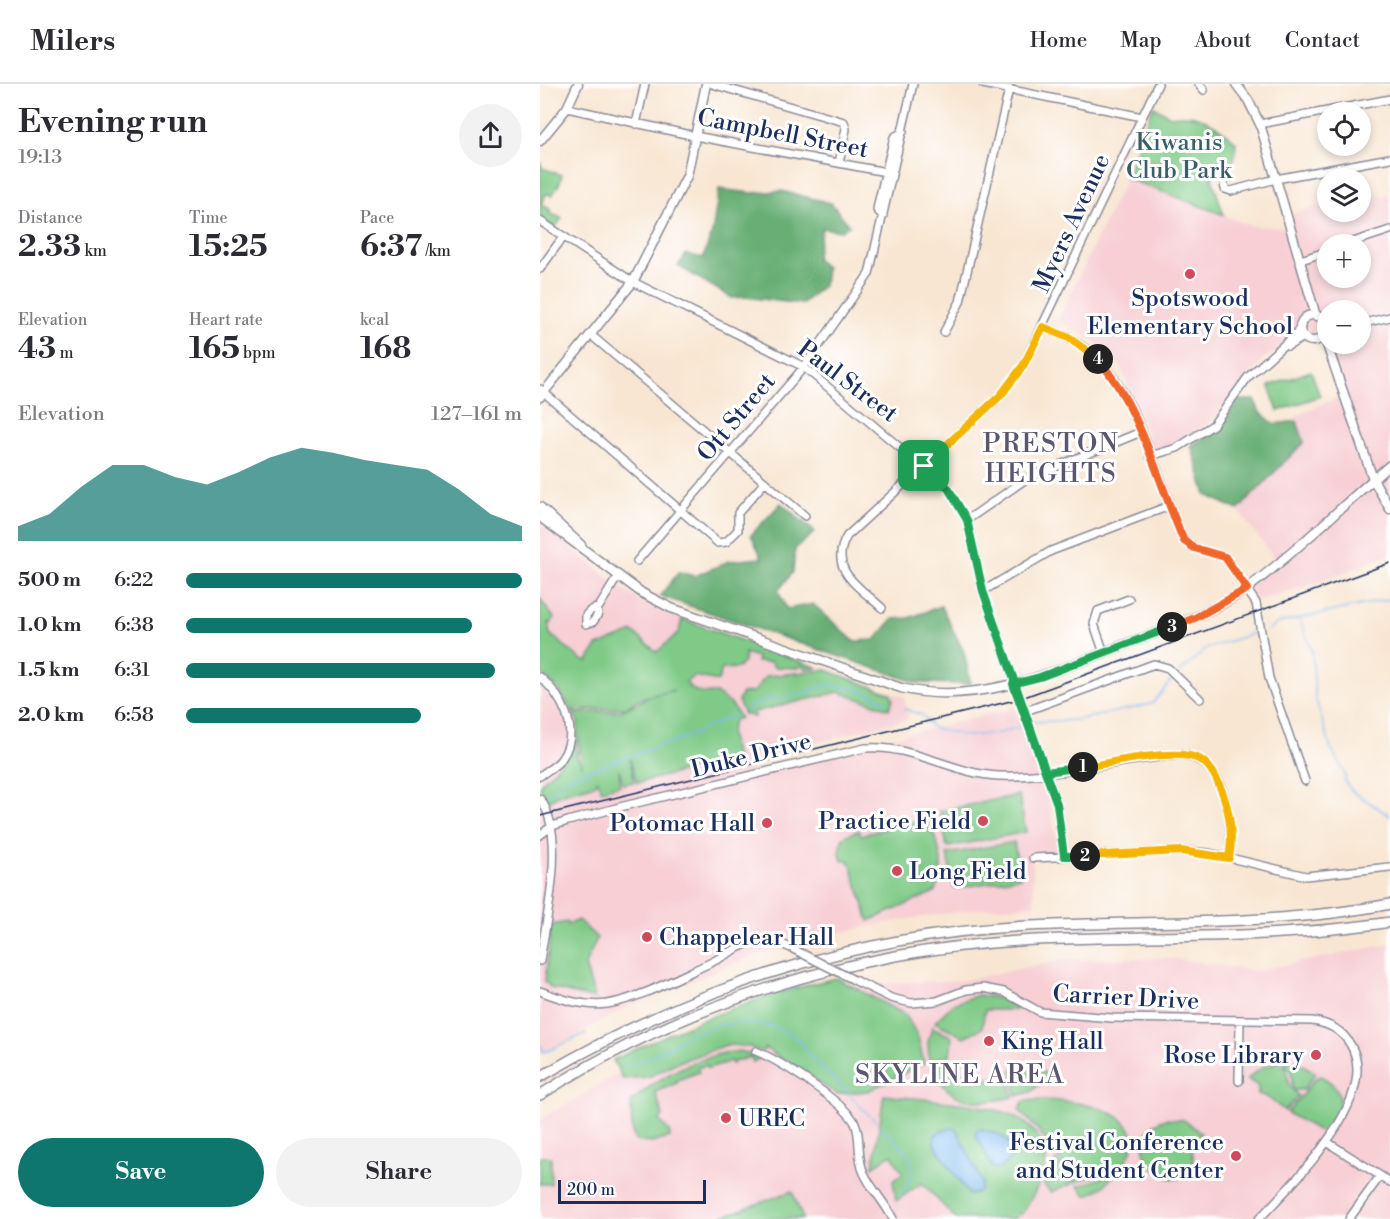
<!DOCTYPE html>
<html lang="en">
<head>
<meta charset="utf-8">
<style>
  :root { --surface:#fff; --page:#f2f2f3; --text:#2b2b33; --muted:#7c7c81; --line:#e1e1e2; --accent:#0f766e }
  body { margin:0; font-family:"Libre Bodoni",serif; background:var(--page); color:var(--text); height:100vh; display:flex; flex-direction:column; font-size:22px; white-space:nowrap }
  * { box-sizing:border-box; margin:0 }
  p { font-size:20px; color:var(--muted) }
  .icon { flex:none; width:33px; height:33px; fill:none; stroke:currentColor; stroke-width:2; stroke-linecap:round; stroke-linejoin:round }
  .map { position:relative; flex:1; overflow:hidden }
  .details { display:flex; flex-direction:column; background:var(--surface); width:540px }
  .details>* { flex:none }
  .fabs { position:absolute; left:777px; top:18px; display:grid; gap:12px }
  .fabs a { display:grid; place-items:center; width:54px; height:54px; border-radius:50%; background:var(--surface); box-shadow:0 3px 9px #0003; font-size:30px }
  .scale { position:absolute; left:18px; bottom:15px; width:148px; box-sizing:border-box; padding-left:6px; border:3px solid #1b2f5e; border-top:0; font-size:16px; line-height:21px; white-space:nowrap; color:#1b2f5e; -webkit-text-stroke:4px #fff; paint-order:stroke }
  .pin { position:absolute; display:grid; place-items:center; width:51px; height:51px; color:#fff; margin:-26px; border-radius:12px; box-shadow:0 3px 9px #0006 }
  .km { position:absolute; width:30px; height:30px; margin:-15px; border-radius:50%; background:#222; color:#fff; font-size:16px; line-height:30px; text-align:center }
  .round { display:grid; place-items:center; flex:none; width:63px; height:63px; border-radius:32px; background:var(--page) }
  .headline { display:flex; align-items:center; justify-content:space-between; height:102px; padding:0 18px }
  h1 { font-size:33px; font-weight:700; line-height:45px }
  .stats { display:grid; grid-template-columns:repeat(3,1fr); gap:9px; height:102px; padding:6px 18px }
  .stats div { display:grid; align-content:center }
  .stats b { font-size:30px; font-weight:700 }
  .stats small { font-size:16px; font-weight:400 }
  .stats p { font-size:16px }
  .chart { height:168px; padding:12px 18px }
  .chart p { display:flex; justify-content:space-between }
  .chart svg { width:100%; height:108px; margin-top:6px; fill:var(--accent); opacity:.7 }
  .button { display:flex; gap:12px; margin-top:auto; padding:12px 18px }
  .button a { flex:1; height:69px; border-radius:36px; background:var(--accent); color:#fff; font-size:24px; font-weight:700; line-height:69px; text-align:center }
  .button a+a { background:var(--page); color:var(--text) }
  ul { padding:0 18px; list-style:none; font-size:20px }
  li { display:grid; grid-template-columns:96px 72px 1fr; align-items:center; height:45px }
  li i { height:15px; border-radius:8px; background:var(--accent) }
  header { display:flex; align-items:center; gap:36px; box-sizing:border-box; height:84px; padding:0 30px; background:var(--surface); border-bottom:2px solid var(--line) }
  header strong { font-size:28px }
  nav { display:flex; gap:33px; margin-inline-start:auto; font-size:21px }
  main { display:flex; flex:1; min-height:0 }
  .map>svg:first-child { display:block }
  .built { fill:#f7cfd4; fill-rule:evenodd }
  .green { fill:#80ca87; stroke:#4e7c72; stroke-width:1.5 }
  .forest { fill:#68ae74; stroke:#426e69; stroke-width:1.5 }
  .water { fill:#7ab9ed; stroke:#4a74a6; stroke-width:1.5 }
  .lines { fill:none; stroke-linecap:round; stroke-linejoin:round }
  .stream { stroke:#7ab9ed; stroke-width:1.5 }
  .minor-casing { stroke:#8a8a98; stroke-width:10 }
  .major-casing { stroke:#8a8a98; stroke-width:11 }
  .highway-casing { stroke:#8a8a98; stroke-width:12 }
  .minor { stroke:#fff; stroke-width:7 }
  .major { stroke:#fff; stroke-width:8 }
  .highway { stroke:#fff; stroke-width:9 }
  .rail { stroke:#1b2f5e; stroke-width:1.5 }
  .minor-bridge-casing { stroke:#8a8a98; stroke-width:10; stroke-linecap:butt }
  .minor-bridge { stroke:#fff; stroke-width:7 }
  .split-1-casing { stroke:#fff; stroke-width:12 }
  .split-2-casing { stroke:#fff; stroke-width:12 }
  .split-3-casing { stroke:#fff; stroke-width:12 }
  .split-4-casing { stroke:#fff; stroke-width:12 }
  .split-5-casing { stroke:#fff; stroke-width:12 }
  .split-1 { stroke:#22a559; stroke-width:8 }
  .split-2 { stroke:#f5b400; stroke-width:8 }
  .split-3 { stroke:#22a559; stroke-width:8 }
  .split-4 { stroke:#f0652b; stroke-width:8 }
  .split-5 { stroke:#f5b400; stroke-width:8 }
  .poi-dot { fill:#d1495b; stroke:#fff; stroke-width:2 }
  .labels { text-anchor:middle; stroke-width:6; stroke-linejoin:round; paint-order:stroke }
  .street-label { font-size:24px; fill:#1b2f5e; stroke:#fff }
  .park-label { font-size:24px; fill:#395e6a; stroke:#fff }
  .poi-label { font-size:24px; fill:#1b2f5e; stroke:#fff; text-anchor:end }
  .neighbourhood-label { font-size:26px; letter-spacing:1.5px; fill:#5b5772; stroke:#fff }
</style>
</head>
<body>
<header>
<strong>Milers</strong>
<nav><a>Home</a><a>Map</a><a>About</a><a>Contact</a></nav>
</header>
<main>
<section class="details">
<div class="headline"><div><h1>Evening run</h1><p>19:13</p></div><a class="round"><svg class="icon" aria-label="share" viewBox="0 0 24 24"><path d="M12 15V3M7 8l5-5 5 5M5 13v7h14v-7"/></svg></a></div>
<div class="stats">
<div><p>Distance</p><b>2.33<small> km</small></b></div>
<div><p>Time</p><b>15:25</b></div>
<div><p>Pace</p><b>6:37<small> /km</small></b></div>
</div>
<div class="stats">
<div><p>Elevation</p><b>43<small> m</small></b></div>
<div><p>Heart rate</p><b>165<small> bpm</small></b></div>
<div><p>kcal</p><b>168</b></div>
</div>
<div class="chart"><p><span>Elevation</span>127–161 m</p>
<svg viewBox="0 0 160 44" preserveAspectRatio="none"><path d="M0 44V38L10 33L20 22L30 13L40 13L50 18L60 21L70 16L80 10L90 6L100 8L110 11L120 13L130 15L140 23L150 33L160 38V44z"/></svg>
</div>
<ul>
<li><b>500 m</b>6:22<i style="width:100%"></i></li>
<li><b>1.0 km</b>6:38<i style="width:85%"></i></li>
<li><b>1.5 km</b>6:31<i style="width:92%"></i></li>
<li><b>2.0 km</b>6:58<i style="width:70%"></i></li>
</ul>
<div class="button"><a>Save</a><a>Share</a></div>
</section>
<div class="map">
<svg width="850" height="1135" viewBox="0 0 850 1135">
  <rect width="100%" height="100%" fill="#fff"/>
  <filter id="ink" filterUnits="userSpaceOnUse"><feTurbulence type="fractalNoise" baseFrequency=".0167" numOctaves="2"/><feDisplacementMap in="SourceGraphic" scale="12" xChannelSelector="R" yChannelSelector="G"/><feConvolveMatrix kernelMatrix="1 2 1 2 8 2 1 2 1" color-interpolation-filters="sRGB"/></filter>
  <filter id="wash" filterUnits="userSpaceOnUse"><feTurbulence type="fractalNoise" baseFrequency=".008" numOctaves="4" result="noise"/><feDisplacementMap in="SourceGraphic" scale="24" xChannelSelector="R" yChannelSelector="G"/><feGaussianBlur stdDeviation="1.35" result="paint"/><feColorMatrix in="noise" values="0 0 0 0 0 0 0 0 0 0 0 0 0 0 0 0 0 1.4 0 .05"/><feComposite in="paint" operator="in"/></filter>
  <g filter="url(#wash)">
    <rect width="100%" height="100%" fill="#f8e6d2"/>
    <path class="built" d="M586,94L711,142L745,144L753,129L787,120L788,128H820L821,113L850,110V471L776,499L705,520L707,505L734,474L698,426L763,358L755,332L801,312L782,248L744,263L723,275L671,338L633,362L614,367L581,283L554,257L518,236ZM788,160H820V194H788ZM788,226H820V260H788Z
      M0,438L82,505L111,523L364,613L368,635L205,676L214,687L475,624L507,711L515,747L517,763L514,768L488,769L493,781L494,821L435,825L362,836L285,851L216,871L91,921L0,971Z
      M850,860V1135H0V1036L72,993L137,962L307,904L329,900L426,896L524,876L632,874L715,887Z"/>
    <path class="green" d="M613,22L630,32C661,27 673,39 696,58L694,76L678,83L672,95L684,131L586,94Z
      M0,77L2,84L22,91L20,98L12,112L7,109L1,120L11,126L9,129L22,134L15,144L0,133Z
      M771,287L780,312L738,327L729,302Z
      M0,515L14,534L11,540L8,539L10,550L43,577H48L57,562L93,548L117,568L139,548L142,535L278,584L266,585L260,581L259,584L234,583L231,578H217V573L205,569L204,578L198,584L182,585L178,597L155,592L146,598C154,610 163,610 176,609L192,621L200,634L194,636L190,649L196,674L97,699L90,675L94,698L83,700L79,685L80,701L61,706L58,696L56,700L23,709L7,717L0,708L1,699C15,684 29,676 34,655L37,656V672L42,682L39,655L37,653L38,638L33,629L81,627L111,612L134,606L98,615L86,624L31,626L17,604L0,588Z
      M286,586L350,609L353,615L349,625L299,608L214,628V633L204,630L198,617L202,609L214,608L226,592Z
      M479,711L486,748L407,763L400,727Z
      M385,735C400,759 407,781 395,808L329,837L309,776L302,777L299,767L303,753L319,746L321,751Z
      M474,758L480,793L414,805L407,770Z
      M38,836L57,854L45,881L55,915L11,904L5,897L11,841L27,838L28,841Z
      M297,894L366,931L378,953L384,979L328,1007L297,1010L225,964L222,968L207,962L186,961L133,980L109,993L83,995L73,976C144,941 220,910 297,894Z
      M438,911L459,914L477,923L476,926H445L442,944L424,953L395,938L413,920Z
      M392,943L412,953L410,971L389,978L388,958Z
      M200,967L221,974L213,978L211,973L193,978V981L191,977L168,984L166,981L157,984L159,988L137,996V999L115,1008L123,1032L119,1036L130,1048V1053L112,1059L96,1057L92,1048L91,1018C120,991 161,970 200,967Z
      M411,974C426,1003 442,1000 468,987L473,1013C435,1021 411,1022 391,983Z
      M743,977L758,978L776,989L763,1006H753L751,987Z
      M737,978L746,983L749,1001L758,1012L745,1027L727,1013L718,1010V1002L707,995L723,983Z
      M472,986L508,989L509,991L491,1008L476,1012Z
      M781,992C812,1010 798,1024 783,1049L747,1029L776,994Z
      M344,1011C375,1015 451,1019 476,1033C489,1040 506,1057 506,1073C506,1092 491,1116 481,1131L478,1129L475,1135H416L382,1099L356,1117L353,1097L363,1089L351,1070L333,1083Z
      M500,1016C526,1016 594,1022 593,1058C592,1068 587,1077 579,1082C567,1090 549,1093 536,1098L498,1046L479,1026L484,1017Z
      M626,1035L644,1036L661,1049L652,1065L655,1084C625,1121 574,1051 626,1035Z
      M0,1073H11V1100H0Z
      M516,1076L534,1099L511,1108L503,1100Z
      M576,1089L563,1103L547,1112L538,1102Z
      M252,1107L263,1135H176Z"/>
    <path class="forest" d="M179,105L211,109L241,107L291,119L309,141L301,147L282,144L276,175L286,183L284,201L262,220L205,213L192,214L138,182L146,170L163,174L172,149Z
      M699,316H715L719,327L734,340L757,337L764,358L698,426L666,411L651,361C673,351 685,336 699,316Z
      M241,419L275,448L255,465L253,488L238,507L247,525L273,520L314,557L335,556L353,535L369,534L401,522L424,568L431,600L378,599L120,512L139,488L155,492L189,477L222,474L211,451Z"/>
    <path class="water" d="M414,1044L418,1048L442,1098L440,1107L429,1111L394,1060L395,1051L406,1045Z
      M440,1045C455,1048 475,1055 472,1073L460,1085L453,1084L436,1051V1046Z"/>
    <g class="lines">
      <path class="stream" d="M759,535L772,566L775,613L790,662L805,690V698L813,708L850,732
        M728,546L738,539L850,515
        M638,590L667,564L715,549
        M206,625L233,614L246,615L287,601L317,605L346,618
        M364,625L382,631L393,644L427,652L460,649L481,642
        M492,638L536,636L603,622L613,619L634,593
        M6,712L31,693L155,650L193,631
        M0,962H2L3,967H8L46,949
        M83,980C101,982 119,968 134,959C167,938 224,930 256,954C263,958 265,967 270,972C281,985 296,995 307,1008
        M310,1012L335,1037
        M338,1040C352,1054 374,1068 372,1089C372,1096 365,1104 362,1110"/>
    </g>
  </g>
  <g filter="url(#ink)">
    <g class="lines">
      <g class="minor-casing">
        <path id="minor" d="M172,0L304,38L306,45L299,79
          M443,0L602,33
          M659,0L664,6
          M27,24L155,52L346,88
          M96,40L105,0
          M720,40L850,15
          M683,95L685,105L691,107L736,95L850,74
          M343,132L337,126L338,120L354,53L363,48
          M0,137L93,198L264,283L408,404L427,436L443,507L517,720L524,773
          M807,160L850,146
          M761,176L788,167
          M0,185L23,153
          M820,240L850,233
          M785,241L788,242
          M503,243C523,251 543,260 558,275C599,314 621,404 644,457L655,464L685,473L716,519L729,594L765,697
          M404,248L420,218L469,5
          M52,252L265,432
          M748,262L764,253
          M0,305L178,459L186,458L198,446V429L225,398
          M610,372L637,364L673,341L708,293L756,250L761,242
          M427,436L486,395L601,348
          M97,477L264,283L329,190L373,0
          M443,507L511,467L629,422
          M342,524C320,503 287,486 307,452L461,311L483,282L618,0
          M57,525L58,530L53,538L46,540V531L51,526L59,523L75,497L81,494
          M564,569L554,540L558,527L589,515
          M0,593C22,612 41,646 22,674C17,682 7,686 0,692
          M483,628L614,580L628,584L660,615
          M0,715C27,750 6,835 0,877
          M0,751L12,742L28,737L84,722L325,664C371,660 413,690 459,692C518,694 583,674 642,671C686,675 694,739 689,774
          M493,774L641,767L669,769L766,792L850,783
          M316,897L351,914L371,919L397,917L426,906L443,904L464,908L500,928L572,934L772,937C787,939 802,946 810,960C843,1013 751,1101 719,1135
          M0,907C21,915 44,923 67,920C99,915 141,892 170,879C202,864 212,846 251,864
          M216,967C240,977 303,1017 315,1039C322,1055 316,1073 324,1089C331,1105 345,1118 353,1135
          M699,997L700,937
          M787,1058L850,1098
          M809,1135L840,1092"/>
      </g>
      <g class="major-casing">
        <path id="major" d="M696,0L708,16L720,40L776,232
          M0,57L27,24L38,0
          M760 244a13 13 0 1 1 26 0a13 13 0 1 1-26 0Z
          M784,252L833,395L850,425
          M0,313L93,198L147,92L166,0
          M0,423L41,461
          M0,433L102,509L131,524L361,604C439,623 518,586 589,559C630,544 673,529 709,503C759,466 802,421 850,381"/>
      </g>
      <g class="highway-casing">
        <path id="highway" d="M0,993C149,905 315,850 488,842C609,836 731,843 850,820
          M0,1011C142,920 311,867 479,857C603,850 727,857 850,838"/>
      </g>
      <use href="#minor" class="minor"/>
      <use href="#major" class="major"/>
      <use href="#highway" class="highway"/>
      <path class="rail" d="M0,732L479,615L850,479"/>
      <g class="minor-bridge-casing">
        <path id="minor-bridge" d="M251,864L316,897"/>
      </g>
      <use href="#minor-bridge" class="minor-bridge"/>
    </g>
  </g>
  <g class="lines" filter="url(#ink)">
    <g class="split-1-casing">
      <path id="split-1" d="M384,382L408,404L427,436L443,507L506,688L543,683"/>
    </g>
    <g class="split-2-casing">
      <path id="split-2" d="M543,683C570,680 638,662 661,676C673,684 678,698 683,710C690,730 693,753 689,774L641,767L545,772"/>
    </g>
    <g class="split-3-casing">
      <path id="split-3" d="M545,772H524L517,720L473,600L500,593L632,543"/>
    </g>
    <g class="split-4-casing">
      <path id="split-4" d="M558,275C602,326 617,396 644,457L654,464L685,473L707,505L655,534L632,543"/>
    </g>
    <g class="split-5-casing">
      <path id="split-5" d="M384,382L461,311L483,282L503,243L529,254L558,275"/>
    </g>
    <use href="#split-1" class="split-1"/>
    <use href="#split-2" class="split-2"/>
    <use href="#split-3" class="split-3"/>
    <use href="#split-4" class="split-4"/>
    <use href="#split-5" class="split-5"/>
  </g>
  <g class="poi-dot">
    <circle cx="650" cy="190" r="6"/>
    <circle cx="443" cy="737" r="6"/>
    <circle cx="227" cy="739" r="6"/>
    <circle cx="357" cy="787" r="6"/>
    <circle cx="107" cy="853" r="6"/>
    <circle cx="449" cy="957" r="6"/>
    <circle cx="776" cy="971" r="6"/>
    <circle cx="186" cy="1034" r="6"/>
    <circle cx="696" cy="1072" r="6"/>
  </g>
  <g class="labels">
    <g class="street-label">
      <text transform="translate(243 49) rotate(11)" y="8">Campbell Street</text>
      <text transform="translate(531 139) rotate(-65)" y="8">Myers Avenue</text>
      <text transform="translate(308 297) rotate(37)" y="8">Paul Street</text>
      <text transform="translate(196 333) rotate(-50)" y="8">Ott Street</text>
      <text transform="translate(211 671) rotate(-14)" y="8">Duke Drive</text>
      <text transform="translate(586 913) rotate(3)" y="8">Carrier Drive</text>
    </g>
    <g class="park-label">
      <text x="639" y="66">Kiwanis<tspan x="639" dy="28">Club Park</tspan></text>
    </g>
    <g class="poi-label">
      <text x="650" y="222" text-anchor="middle">Spotswood<tspan x="650" dy="28">Elementary School</tspan></text>
      <text x="431" y="745">Practice Field</text>
      <text x="215" y="747">Potomac Hall</text>
      <text x="369" y="795" text-anchor="start">Long Field</text>
      <text x="119" y="861" text-anchor="start">Chappelear Hall</text>
      <text x="461" y="965" text-anchor="start">King Hall</text>
      <text x="764" y="979">Rose Library</text>
      <text x="198" y="1042" text-anchor="start">UREC</text>
      <text x="684" y="1066">Festival Conference<tspan x="684" dy="28">and Student Center</tspan></text>
    </g>
    <g class="neighbourhood-label">
      <text x="511" y="368">PRESTON<tspan x="511" dy="30">HEIGHTS</tspan></text>
      <text x="420" y="999">SKYLINE AREA</text>
    </g>
  </g>
</svg>
<div class="fabs">
<a><svg class="icon" aria-label="locate" viewBox="0 0 24 24"><circle cx="12" cy="12" r="6"/><path d="M12 2v4M12 18v4M2 12h4M18 12h4"/></svg></a>
<a><svg class="icon" aria-label="layers" viewBox="0 0 24 24"><path d="M12 4l9 5-9 5-9-5zM3 14l9 5 9-5"/></svg></a>
<a>+</a>
<a>−</a>
</div>
<div class="scale">200 m</div>
<div class="pin" style="left:384px;top:382px;background:#1e9e55"><svg class="icon" aria-label="arrive" viewBox="0 0 24 24"><path d="M6 21V4h12l-3 4 3 4H6"/></svg></div>
<b class="km" style="left:543px;top:683px">1</b>
<b class="km" style="left:545px;top:772px">2</b>
<b class="km" style="left:632px;top:543px">3</b>
<b class="km" style="left:558px;top:275px">4</b>
</div>
</main>
</body>
</html>
